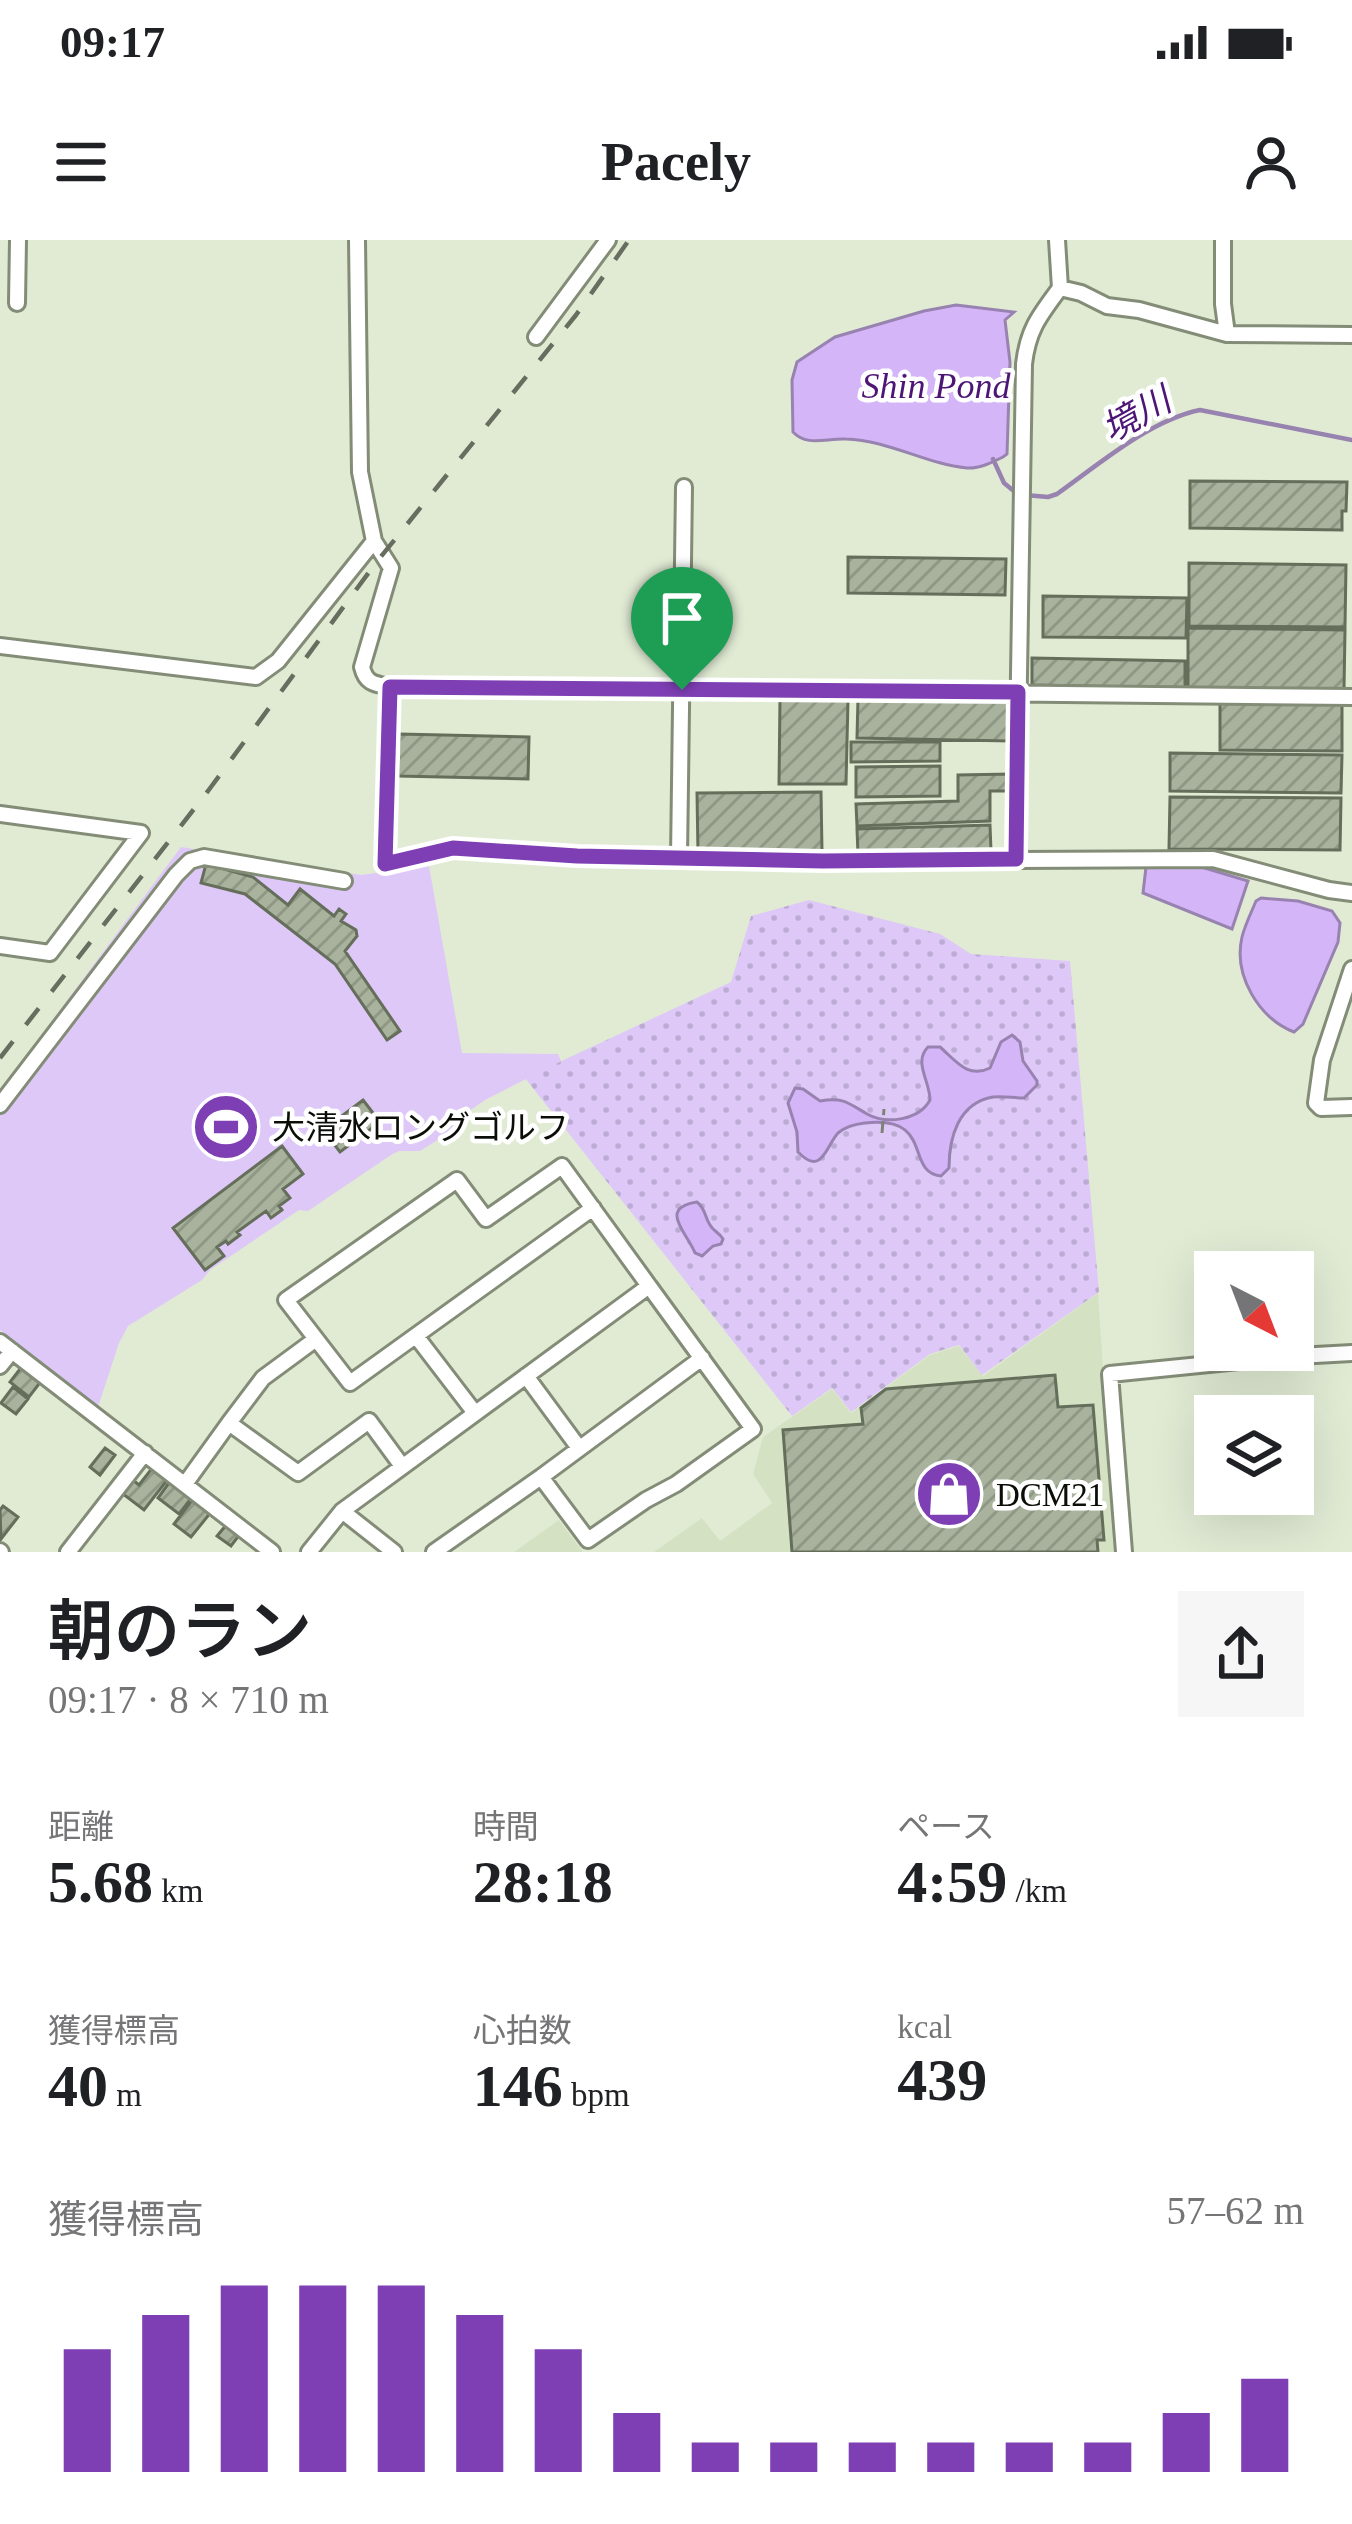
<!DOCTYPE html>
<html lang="ja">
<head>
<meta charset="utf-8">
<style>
  :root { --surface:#fff; --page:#f6f6f6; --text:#202124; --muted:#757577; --accent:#7e3fb4 }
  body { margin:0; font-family:"Times New Roman","Noto Sans JP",serif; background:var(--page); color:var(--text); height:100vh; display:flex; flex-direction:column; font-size:45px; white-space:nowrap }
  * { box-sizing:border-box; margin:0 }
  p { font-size:39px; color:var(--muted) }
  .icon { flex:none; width:66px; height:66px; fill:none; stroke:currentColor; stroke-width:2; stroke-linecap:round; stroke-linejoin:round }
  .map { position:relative; height:1312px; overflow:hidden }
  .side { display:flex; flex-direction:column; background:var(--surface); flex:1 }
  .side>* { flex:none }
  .needle { width:78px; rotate:138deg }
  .fabs { position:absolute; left:1194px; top:1011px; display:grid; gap:24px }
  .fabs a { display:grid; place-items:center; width:120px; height:120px; border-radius:0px; background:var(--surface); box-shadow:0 12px 48px #0002; font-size:60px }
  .pin { position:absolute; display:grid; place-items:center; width:102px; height:102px; color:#fff; margin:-123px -51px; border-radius:50% 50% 50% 0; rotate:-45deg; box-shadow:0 0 12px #0007 }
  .pin .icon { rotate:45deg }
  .round { display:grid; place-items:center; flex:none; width:126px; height:126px; border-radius:0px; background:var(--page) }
  .head { display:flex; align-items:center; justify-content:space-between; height:204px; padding:0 48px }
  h1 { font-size:66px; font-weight:600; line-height:90px }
  .stats { display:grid; grid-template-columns:repeat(3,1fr); gap:18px; height:204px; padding:12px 48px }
  .stats div { display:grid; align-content:center }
  .stats b { font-size:60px; font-weight:600 }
  .stats small { font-size:33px; font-weight:400 }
  .stats p { font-size:33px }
  .chart { height:336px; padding:24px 48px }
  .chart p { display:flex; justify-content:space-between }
  .chart svg { width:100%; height:216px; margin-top:12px; stroke:var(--accent); stroke-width:6 }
  .status { display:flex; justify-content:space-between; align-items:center; height:84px; padding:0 60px; background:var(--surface); direction:ltr }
  .status svg { height:33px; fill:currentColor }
  header { display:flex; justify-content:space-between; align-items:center; height:156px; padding:0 48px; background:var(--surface); font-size:54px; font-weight:600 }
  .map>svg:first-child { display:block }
  .built { fill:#d4e2c3 }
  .grass { fill:url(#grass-dots) }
  .garden { fill:#ddc8f8 }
  .water { fill:#d4b5f8; stroke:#9883b0; stroke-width:3 }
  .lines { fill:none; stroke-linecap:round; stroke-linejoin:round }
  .stream { stroke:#9883b0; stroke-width:4.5 }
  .building { fill:url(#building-hatch); stroke:#656e5a; stroke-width:3 }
  .street-casing { stroke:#838c77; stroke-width:20 }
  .path { stroke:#7c8374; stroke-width:3; stroke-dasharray:12 6; stroke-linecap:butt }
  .street { stroke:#fff; stroke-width:14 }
  .rail { stroke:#676d5f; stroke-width:4.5; stroke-dasharray:21 21; stroke-linecap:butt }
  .route-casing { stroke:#fff; stroke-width:24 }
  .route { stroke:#7e3fb4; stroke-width:15 }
  .labels { text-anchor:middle; stroke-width:9; stroke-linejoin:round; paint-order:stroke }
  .poi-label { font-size:33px; fill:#0b0e07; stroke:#fff; text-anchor:start }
  .water-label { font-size:36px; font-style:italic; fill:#4d1676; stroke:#fff }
</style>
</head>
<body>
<div class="status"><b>09:17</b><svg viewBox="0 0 49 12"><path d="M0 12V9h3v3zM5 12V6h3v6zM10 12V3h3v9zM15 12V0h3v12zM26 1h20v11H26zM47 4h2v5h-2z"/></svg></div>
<header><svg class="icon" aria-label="menu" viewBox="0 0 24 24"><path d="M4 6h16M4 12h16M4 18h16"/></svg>Pacely<svg class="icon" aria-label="person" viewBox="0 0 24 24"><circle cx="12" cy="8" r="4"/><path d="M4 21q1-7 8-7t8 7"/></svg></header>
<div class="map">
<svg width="1352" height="1312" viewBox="0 0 1352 1312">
  <defs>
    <pattern id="grass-dots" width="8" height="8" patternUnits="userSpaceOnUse" patternTransform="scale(3)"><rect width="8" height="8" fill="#ddc8f8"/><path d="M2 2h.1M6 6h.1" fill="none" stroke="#bcabd3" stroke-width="1.8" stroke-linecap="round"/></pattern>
    <pattern id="building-hatch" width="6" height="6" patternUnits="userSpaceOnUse" patternTransform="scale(3)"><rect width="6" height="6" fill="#a8b29c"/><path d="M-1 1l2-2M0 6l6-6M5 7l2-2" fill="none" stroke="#8f9885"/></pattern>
  </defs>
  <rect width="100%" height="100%" fill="#e1ebd4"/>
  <path class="built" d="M1098,1053L1115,1312H654L702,1278L720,1301L772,1263L753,1234L763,1197L832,1149L851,1173L930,1115L959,1106L983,1136Z
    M559,1280L583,1312H514Z"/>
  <path class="grass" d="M809,660L940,694L971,714L1070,721L1099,1052L982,1135L959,1105L930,1114L851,1172L832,1148L792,1176L525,838L731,742L751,676Z"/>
  <path class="garden" d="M181,607L361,635L429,626L462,813L558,814L561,821L485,860L459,878L444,896L420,911H399L391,915L308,971L299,970L210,1030L202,1040L128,1086L119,1103L98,1167L0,1090V851Z"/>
  <path class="water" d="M956,65L1014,72L1005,80L1010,122L1007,214L1003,217C993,222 979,229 967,228C926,224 888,200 846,199C826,198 807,207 793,192L792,140L797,122L835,97L924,71Z
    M1198,626L1248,641L1232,689L1143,653L1146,627Z
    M1261,658L1298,661L1332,671L1340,683L1338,702L1303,784L1294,792C1259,778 1233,736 1242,697C1245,685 1251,673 1256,661Z
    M1012,795L1020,802L1023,821L1037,841V845L1024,858C1014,858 1003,856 993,857C958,863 949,898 949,928L941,936C904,932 935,875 865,883C856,884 845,887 838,893C826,906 822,937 798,912L797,892L788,863L795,848L803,849L820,861C844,857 848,863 867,874C887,885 919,880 930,860C930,841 913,822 928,807H940C956,821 968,839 990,828L1001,802Z
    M697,962C706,969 704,976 710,985C714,992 719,992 723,999L721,1004L713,1006L702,1016L695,1013C688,994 657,968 697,962Z"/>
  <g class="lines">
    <path class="stream" d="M993,219L1004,243L1015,252
      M1025,255L1048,257L1057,254C1098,225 1150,180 1200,170L1352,200"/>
  </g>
  <path class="building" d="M1190,241L1347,242L1346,271H1342V290L1190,288Z
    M848,317L1006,319L1005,355L848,353Z
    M1189,323L1346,325L1345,387L1189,386Z
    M1043,356L1187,358L1186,398L1043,397Z
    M1188,388L1345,390L1344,450L1188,448Z
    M1032,418L1185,421V448L1032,445Z
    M858,458L1009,461V501L857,498Z
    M780,459L848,460L846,544H779Z
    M1220,462L1342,463V511L1220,510Z
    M399,494L529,497L528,539L398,536Z
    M851,502H940V521L851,522Z
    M1170,513L1342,515L1341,553L1170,551Z
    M940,526V556L856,557V527Z
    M1011,534V551H990V581L857,586L856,564L958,561V535Z
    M821,552L822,611L698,613L697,553Z
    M1170,557L1341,558L1340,610L1169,609Z
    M990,585L991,611L858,615L857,589Z
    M206,624L253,637L288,665L300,649L334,676L339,669L346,674L341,681L356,690L357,696L345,711L400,791L387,800L335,724L245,654L201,643Z
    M363,860L380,882L340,912L323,890Z
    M282,906L303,934L283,949L290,958L279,966L282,970L271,978L266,971L237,992L240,995L228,1004L226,1001L217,1007L224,1016L205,1030L173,988Z
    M23,1125L42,1140L29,1157L10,1142Z
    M1055,1135L1058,1167L1093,1165L1104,1300H1097L1098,1312H792L783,1190L863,1184L861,1168L886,1149Z
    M13,1147L28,1159L16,1174L1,1163Z
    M105,1208L115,1215L100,1235L90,1227Z
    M153,1227L168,1239L144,1270L123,1254L133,1240L139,1245Z
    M171,1240L193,1256L179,1274L158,1258Z
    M193,1259L211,1272L191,1297L174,1284Z
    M3,1266L18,1277L1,1299L0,1270Z
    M227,1284L240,1294L231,1306L217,1296Z"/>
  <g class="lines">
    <g class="street-casing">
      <path id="street" d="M357,0L360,232L374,301L391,328L362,427C366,444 375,444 390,447L1352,457
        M1223,0V64L1227,94
        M1060,48L1081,53L1107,66L1139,70L1227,94L1352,95
        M17,63L18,0
        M536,97L608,0
        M0,406L256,437L278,421L374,301
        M390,447L385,624L453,607L577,616L823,621L1213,619L1329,650L1352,653
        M0,574L141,593L50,713L0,706
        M679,617L684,247
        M1016,619L1024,124C1028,89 1040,75 1060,48L1057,0
        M1352,729L1322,820L1316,863L1321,868L1352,867
        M0,865L176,635L190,621L204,617L344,641
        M593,968L350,1143L286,1060L457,940L486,979L562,926L649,1046
        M416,1096L475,1173
        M0,1102L272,1312
        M0,1126L12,1111
        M526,1136L579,1208
        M229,1183L263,1138L316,1099
        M541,1237L702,1118
        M185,1244L229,1183L298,1233L369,1181L402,1226
        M342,1271L394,1312
        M0,1311L1,1312
        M68,1312L145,1213
        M309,1312L342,1271L649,1046L753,1189L676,1244L646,1260L588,1300L541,1237L434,1312
        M1124,1312L1110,1134L1279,1117L1352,1113"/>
    </g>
    <path class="path" d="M882,893L884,869"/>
    <use href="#street" class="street"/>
    <path class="rail" d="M0,818L208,551L375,324L576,75L629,0"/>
  </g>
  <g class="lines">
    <g class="route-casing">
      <path id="route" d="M390,447L1018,452L1016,619L823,621L577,616L453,608L385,624Z"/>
    </g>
    <use href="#route" class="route"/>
  </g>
  <defs>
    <g id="stadium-disc" transform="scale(3.45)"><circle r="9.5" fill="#7e3fb4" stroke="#fff"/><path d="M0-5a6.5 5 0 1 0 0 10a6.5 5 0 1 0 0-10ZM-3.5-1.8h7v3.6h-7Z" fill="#fff"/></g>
    <g id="shop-disc" transform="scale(3.45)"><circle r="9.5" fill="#7e3fb4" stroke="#fff"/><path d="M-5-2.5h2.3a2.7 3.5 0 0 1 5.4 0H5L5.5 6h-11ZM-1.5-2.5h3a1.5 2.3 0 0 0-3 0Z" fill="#fff"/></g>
  </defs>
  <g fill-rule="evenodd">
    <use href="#stadium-disc" x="226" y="887"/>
    <use href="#shop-disc" x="949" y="1254"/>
  </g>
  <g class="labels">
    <g class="poi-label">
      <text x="272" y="899">大清水ロングゴルフ</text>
      <text x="996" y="1266">DCM21</text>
    </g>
    <g class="water-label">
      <text x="936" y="158">Shin Pond</text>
      <text transform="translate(1136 174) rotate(-29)" y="13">境川</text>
    </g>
  </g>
</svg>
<div class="fabs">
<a><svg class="needle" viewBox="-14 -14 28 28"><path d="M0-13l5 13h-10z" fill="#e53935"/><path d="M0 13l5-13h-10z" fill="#757577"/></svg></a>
<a><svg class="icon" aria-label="layers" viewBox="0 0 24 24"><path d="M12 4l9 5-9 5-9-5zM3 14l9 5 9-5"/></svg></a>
</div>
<div class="pin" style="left:682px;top:450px;background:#1e9e55"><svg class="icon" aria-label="arrive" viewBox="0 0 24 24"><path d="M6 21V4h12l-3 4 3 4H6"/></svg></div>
</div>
<section class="side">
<div class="head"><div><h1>朝のラン</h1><p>09:17 · 8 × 710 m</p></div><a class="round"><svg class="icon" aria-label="share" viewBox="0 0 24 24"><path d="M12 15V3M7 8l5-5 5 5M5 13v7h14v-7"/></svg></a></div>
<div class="stats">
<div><p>距離</p><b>5.68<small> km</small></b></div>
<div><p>時間</p><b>28:18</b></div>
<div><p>ペース</p><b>4:59<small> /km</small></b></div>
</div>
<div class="stats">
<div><p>獲得標高</p><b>40<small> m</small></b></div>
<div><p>心拍数</p><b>146<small> bpm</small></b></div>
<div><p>kcal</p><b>439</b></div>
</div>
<div class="chart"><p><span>獲得標高</span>57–62 m</p>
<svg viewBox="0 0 160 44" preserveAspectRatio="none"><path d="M5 44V19M15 44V12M25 44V6M35 44V6M45 44V6M55 44V12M65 44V19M75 44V32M85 44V38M95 44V38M105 44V38M115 44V38M125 44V38M135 44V38M145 44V32M155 44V25"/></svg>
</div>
</section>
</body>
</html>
